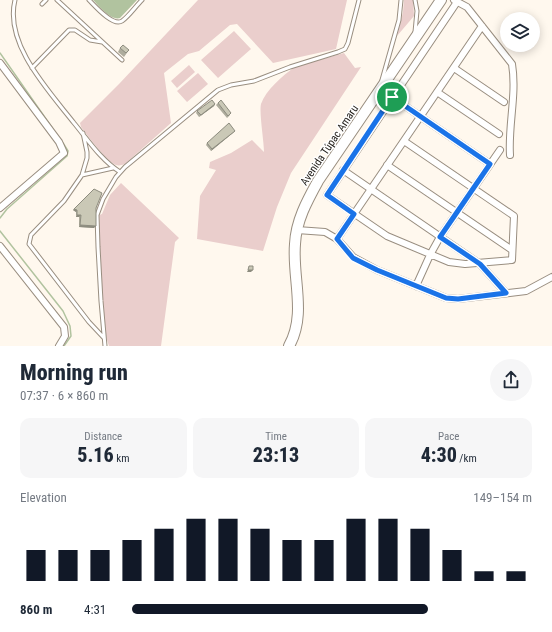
<!DOCTYPE html>
<html lang="en">
<head>
<meta charset="utf-8">
<style>
  :root { --surface:#fff; --page:#f6f6f7; --text:#1f2937; --muted:#747a83; --accent:#111827 }
  body { margin:0; font-family:"Roboto Condensed",sans-serif; background:var(--page); color:var(--text); height:100vh; display:flex; flex-direction:column; font-size:15px; white-space:nowrap }
  * { box-sizing:border-box; margin:0 }
  p { font-size:13px; color:var(--muted) }
  .icon { flex:none; width:22px; height:22px; fill:none; stroke:currentColor; stroke-width:2; stroke-linecap:round; stroke-linejoin:round }
  .map { position:relative; height:346px; overflow:hidden }
  .side { display:flex; flex-direction:column; background:var(--surface); flex:1 }
  .side>* { flex:none }
  .controls { position:absolute; left:500px; top:12px; display:grid; gap:8px }
  .controls a { display:grid; place-items:center; width:40px; height:40px; border-radius:50%; background:var(--surface); box-shadow:0 2px 10px #0003; font-size:20px }
  .pin { position:absolute; display:grid; place-items:center; width:34px; height:34px; color:#fff; margin:-17px; border:2px solid #fff; border-radius:50%; box-shadow:0 1px 4px #0007 }
  .round { display:grid; place-items:center; flex:none; width:42px; height:42px; border-radius:21px; background:var(--page) }
  .summary { display:flex; align-items:center; justify-content:space-between; height:68px; padding:0 20px }
  h1 { font-size:22px; font-weight:800; line-height:30px }
  .metrics { display:grid; grid-template-columns:repeat(3,1fr); gap:6px; height:68px; padding:4px 20px }
  .metrics div { display:grid; align-content:center; border-radius:10px; background:var(--page); text-align:center }
  .metrics b { font-size:20px; font-weight:800 }
  .metrics small { font-size:11px; font-weight:400 }
  .metrics p { font-size:11px }
  .chart { height:112px; padding:8px 20px }
  .chart p { display:flex; justify-content:space-between }
  .chart svg { width:100%; height:72px; margin-top:4px; stroke:var(--accent); stroke-width:6 }
  ul { padding:0 20px; list-style:none; font-size:13px }
  li { display:grid; grid-template-columns:64px 48px 1fr; align-items:center; height:30px }
  li i { height:10px; border-radius:5px; background:var(--accent) }
  .map>svg:first-child { display:block }
  .green { fill:#eacecc }
  .water { fill:#b1c39f }
  .lines { fill:none; stroke-linecap:round; stroke-linejoin:round }
  .stream { stroke:#b1c39f; stroke-width:1.5 }
  .service-casing { stroke:#998e80; stroke-width:5 }
  .minor-casing { stroke:#998e80; stroke-width:8 }
  .trunk-casing { stroke:#998e80; stroke-width:12 }
  .service { stroke:#fff; stroke-width:3 }
  .minor { stroke:#fff; stroke-width:6 }
  .trunk { stroke:#fff; stroke-width:10 }
  .wall { fill:#aeac9d }
  .shaded-wall { fill:#8d8c7f }
  .building { fill:#cac8b6; stroke:#8d8c7f }
  .route-casing { stroke:#fff; stroke-width:8 }
  .route { stroke:#1a73e8; stroke-width:5 }
  .labels { text-anchor:middle; stroke-width:3; stroke-linejoin:round; paint-order:stroke }
  .street-label { font-size:11px; fill:#1f1b16; stroke:#fff }
</style>
</head>
<body>
<div class="map">
<svg width="552" height="346" viewBox="0 0 552 346">
  <rect width="100%" height="100%" fill="#fff8ee"/>
  <path class="green" d="M198,0H347L336,49L273,63L237,24L230,25L199,51L188,54L164,73L171,123L125,164C122,165 119,166 116,165C108,163 87,135 81,127L80,123L119,84Z
    M404,0H413L414,16L397,36L403,12Z
    M234,31L251,49L218,78L201,60Z
    M344,53L355,68L361,67L291,173L277,207L263,251L197,239L200,196L216,170L209,168L210,162L231,153L252,140L264,152C264,141 259,113 261,104C266,90 282,76 295,67Z
    M189,65L195,72L177,88L171,81Z
    M198,73L208,84L187,102L177,91Z
    M121,183L179,238L175,242L161,346H109L106,337L101,280L99,215L102,214L110,195Z"/>
  <path class="water" d="M93,0H137L120,18C111,21 99,6 93,0Z"/>
  <g class="lines">
    <path class="stream" d="M0,53L53,129
      M0,218L7,209L67,156L68,151L63,143
      M0,231L63,311L70,326L71,336L64,346"/>
    <g class="service-casing">
      <path id="service" d="M15,0C4,44 49,91 74,123C88,140 101,160 120,172
        M57,0L122,60
        M89,0C95,6 113,27 122,21C129,16 135,7 142,0
        M42,4L46,0
        M415,32L417,11L415,0
        M32,68L69,30H75L90,40L102,42
        M382,80L399,20L401,0
        M83,133L87,152V158L82,175L64,201L31,235L29,244L89,322L104,338
        M82,175L113,168
        M105,346L101,301L98,247L97,215L103,199L116,177L125,167L218,90L231,85L254,81L290,67L338,52L345,49L348,43L359,0"/>
    </g>
    <g class="minor-casing">
      <path id="minor" d="M454,0L467,7L512,64C517,94 508,125 510,155
        M0,63L59,142L64,153L0,208
        M454,68L504,102
        M437,92L499,134
        M392,97L490,164
        M404,141L514,216L512,260L465,264L449,262L387,236L327,195L457,2
        M387,165L512,250
        M343,170L480,264L506,293
        M297,230L325,232L337,239L353,257L377,270L446,298L458,299L526,291L552,277
        M337,239L482,26
        M0,246L64,327L65,336L59,346
        M416,286L430,255L440,237L500,150"/>
    </g>
    <g class="trunk-casing">
      <path id="trunk" d="M289,346C307,314 292,278 295,244C296,221 307,201 318,181L441,0"/>
    </g>
    <use href="#service" class="service"/>
    <use href="#minor" class="minor"/>
    <use href="#trunk" class="trunk"/>
  </g>
  <path class="wall" d="M120,48L129,50L124,57L118,52Z
    M218,103L230,115L227,118L216,105Z
    M215,104L214,106L199,117L196,113L197,111Z
    M235,131L234,132L211,151L206,145L207,143Z
    M96,208L94,228L79,227V217H76V212L73,210L74,209Z"/>
  <path class="shaded-wall" d="M215,104L214,106L199,117L201,115Z
    M235,131L234,132L211,151L212,149Z
    M74,209L77,210L76,212L73,210Z
    M77,215H81L79,217H76Z
    M80,225L96,226L94,228L79,227Z
    M248,270H253L251,272H247Z"/>
  <path class="building" d="M123,45L129,50L126,53L120,48Z
    M212,100L215,104L201,115L197,111Z
    M221,100L231,113L228,116L218,103Z
    M229,123L235,131L212,149L207,143Z
    M94,189L102,193L96,208V226L80,225L81,215H77V210L74,209Z
    M249,266H253V270H248Z"/>
  <g class="lines">
    <g class="route-casing">
      <path id="route" d="M392,97L490,164L440,237L480,264L506,293L458,299L446,298L377,270L353,258L337,239L354,214L327,195Z"/>
    </g>
    <use href="#route" class="route"/>
  </g>
  <g class="labels">
    <g class="street-label">
      <text transform="translate(329 145) rotate(-56)" y="4">Avenida Túpac Amaru</text>
    </g>
  </g>
</svg>
<div class="controls">
<a><svg class="icon" aria-label="layers" viewBox="0 0 24 24"><path d="M12 4l9 5-9 5-9-5zM3 14l9 5 9-5"/></svg></a>
</div>
<div class="pin" style="left:392px;top:97px;background:#1e9e55"><svg class="icon" aria-label="arrive" viewBox="0 0 24 24"><path d="M6 21V4h12l-3 4 3 4H6"/></svg></div>
</div>
<section class="side">
<div class="summary"><div><h1>Morning run</h1><p>07:37 · 6 × 860 m</p></div><a class="round"><svg class="icon" aria-label="share" viewBox="0 0 24 24"><path d="M12 15V3M7 8l5-5 5 5M5 13v7h14v-7"/></svg></a></div>
<div class="metrics">
<div><p>Distance</p><b>5.16<small> km</small></b></div>
<div><p>Time</p><b>23:13</b></div>
<div><p>Pace</p><b>4:30<small> /km</small></b></div>
</div>
<div class="chart"><p><span>Elevation</span>149–154 m</p>
<svg viewBox="0 0 160 44" preserveAspectRatio="none"><path d="M5 44V25M15 44V25M25 44V25M35 44V19M45 44V12M55 44V6M65 44V6M75 44V12M85 44V19M95 44V19M105 44V6M115 44V6M125 44V12M135 44V25M145 44V38M155 44V38"/></svg>
</div>
<ul>
<li><b>860 m</b>4:31<i style="width:74%"></i></li>
</ul>
</section>
</body>
</html>
